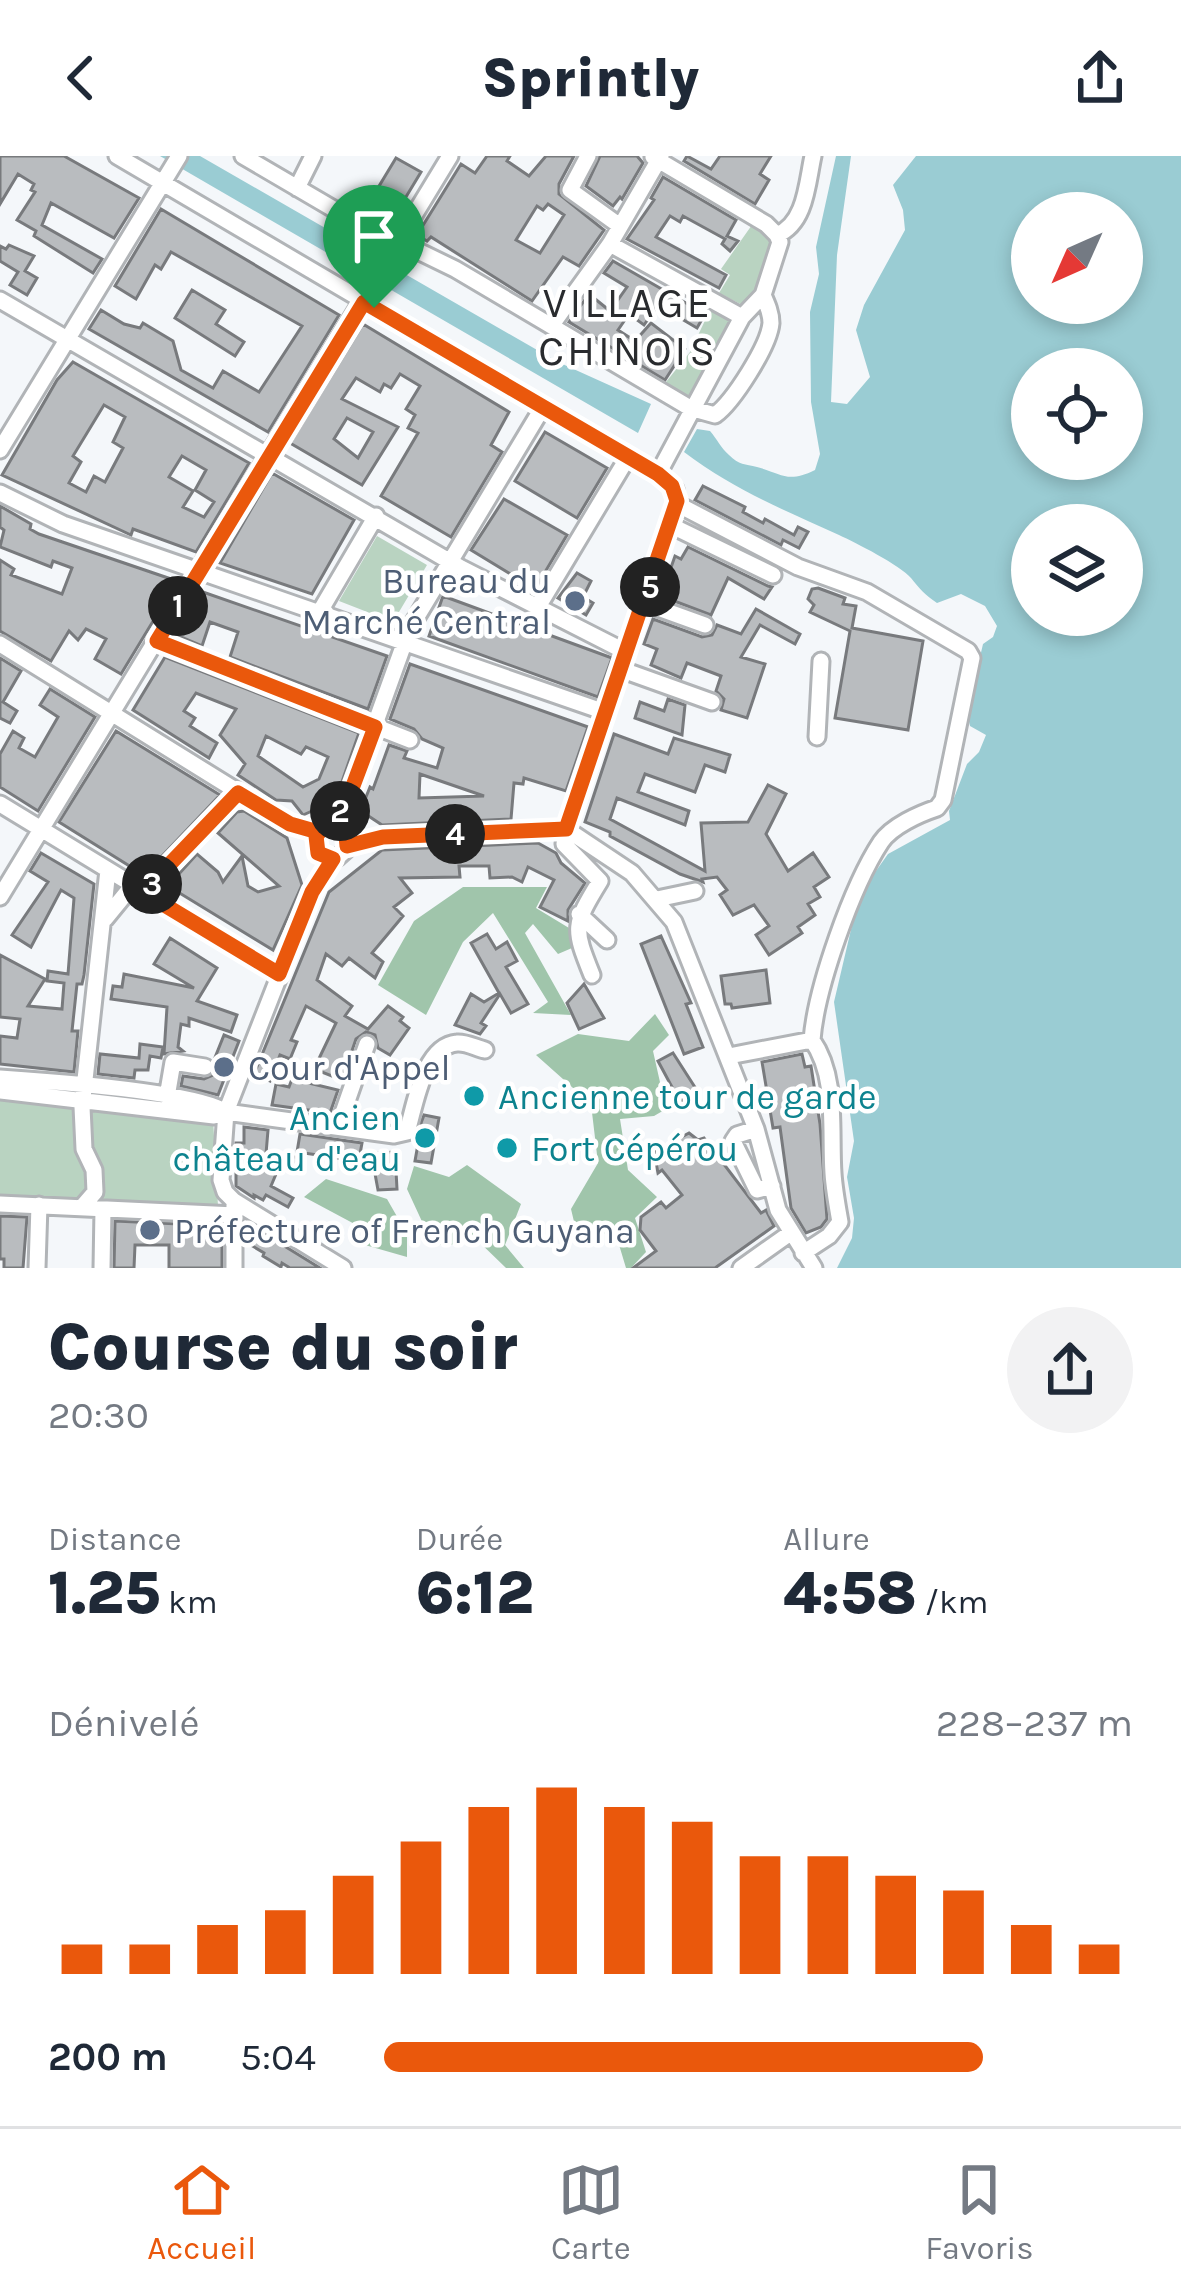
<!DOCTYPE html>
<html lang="fr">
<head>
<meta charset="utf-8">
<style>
  :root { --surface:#fff; --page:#f2f2f3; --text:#1f2937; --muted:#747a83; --line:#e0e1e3; --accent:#ea580c }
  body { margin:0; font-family:Karla,sans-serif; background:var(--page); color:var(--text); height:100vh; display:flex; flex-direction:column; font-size:45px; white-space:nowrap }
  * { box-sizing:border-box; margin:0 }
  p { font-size:39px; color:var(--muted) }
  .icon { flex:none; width:66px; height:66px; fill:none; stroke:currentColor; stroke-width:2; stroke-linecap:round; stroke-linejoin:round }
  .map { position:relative; height:1112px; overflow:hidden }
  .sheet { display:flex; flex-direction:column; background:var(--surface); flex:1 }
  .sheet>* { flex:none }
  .needle { width:78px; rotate:225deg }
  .fabs { position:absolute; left:1011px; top:36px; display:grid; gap:24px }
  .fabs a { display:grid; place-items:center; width:132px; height:132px; border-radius:50%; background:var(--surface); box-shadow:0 6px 18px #0003; font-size:60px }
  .pin { position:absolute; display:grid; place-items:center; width:102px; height:102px; color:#fff; margin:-123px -51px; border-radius:50% 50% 50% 0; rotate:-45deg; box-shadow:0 0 12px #0007 }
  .pin .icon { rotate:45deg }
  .km { position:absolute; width:60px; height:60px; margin:-30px; border-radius:50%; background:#222; color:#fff; font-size:33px; line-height:60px; text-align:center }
  .round { display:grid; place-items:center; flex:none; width:126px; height:126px; border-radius:63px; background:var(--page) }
  .head { display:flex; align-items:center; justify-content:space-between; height:204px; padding:0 48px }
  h1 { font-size:66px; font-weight:800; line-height:90px }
  .figures { display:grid; grid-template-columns:repeat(3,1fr); gap:18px; height:204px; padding:12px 48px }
  .figures div { display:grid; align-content:center }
  .figures b { font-size:60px; font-weight:800 }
  .figures small { font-size:33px; font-weight:400 }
  .figures p { font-size:33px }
  .chart { height:336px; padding:24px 48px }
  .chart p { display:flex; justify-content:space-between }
  .chart svg { width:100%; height:216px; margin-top:12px; stroke:var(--accent); stroke-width:6 }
  ul { padding:0 48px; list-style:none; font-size:39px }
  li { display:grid; grid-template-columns:192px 144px 1fr; align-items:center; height:90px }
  li i { height:30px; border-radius:15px; background:var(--accent) }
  header { display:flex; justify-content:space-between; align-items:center; height:156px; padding:0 48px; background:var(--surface); font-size:54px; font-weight:800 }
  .dock { display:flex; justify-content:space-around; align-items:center; height:168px; border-top:3px solid var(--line); background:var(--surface); font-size:33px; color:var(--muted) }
  .dock a { display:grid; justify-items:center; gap:6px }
  .dock .active { color:var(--accent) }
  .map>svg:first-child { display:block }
  .green { fill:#b9d3c1 }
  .forest { fill:#a0c5ab }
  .water { fill:#9accd3; fill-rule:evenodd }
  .building { fill:#b9bcbf; stroke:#787a7d; stroke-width:3; fill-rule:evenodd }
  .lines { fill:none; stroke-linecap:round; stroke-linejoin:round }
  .minor-casing { stroke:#b1b4b7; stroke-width:21 }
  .minor { stroke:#fff; stroke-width:15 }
  .route-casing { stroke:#fff; stroke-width:24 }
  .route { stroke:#ea580c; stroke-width:15 }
  .service-dot { fill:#5c6f8a; stroke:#fff; stroke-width:4.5 }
  .culture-dot { fill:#0f9aa8; stroke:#fff; stroke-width:4.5 }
  .labels { text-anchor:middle; stroke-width:9; stroke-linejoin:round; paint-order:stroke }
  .service-label { font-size:36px; fill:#4e5e75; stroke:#fff; text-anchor:start }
  .culture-label { font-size:36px; fill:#0d838f; stroke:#fff; text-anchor:start }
  .quarter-label { font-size:42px; letter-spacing:3px; fill:#292b2e; stroke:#fff }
</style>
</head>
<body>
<header><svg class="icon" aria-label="back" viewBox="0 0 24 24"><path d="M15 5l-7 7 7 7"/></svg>Sprintly<svg class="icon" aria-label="share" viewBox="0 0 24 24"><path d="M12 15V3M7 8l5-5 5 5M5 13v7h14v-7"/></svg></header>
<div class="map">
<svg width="1181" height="1112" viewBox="0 0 1181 1112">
  <rect width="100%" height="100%" fill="#f4f7fa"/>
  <path class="green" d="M754,66L772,78V95L750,153L719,137L730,119L721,113Z
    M710,154L735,167L688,247L662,231L690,196Z
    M377,380L427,409L393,466L339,445Z
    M0,943L213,962L218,1050L0,1042Z"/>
  <path class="forest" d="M463,731H547L536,752L569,772L572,792L558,798L533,768L525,777L571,859L533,857L548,846L493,757L463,786L426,859L378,829L414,765Z
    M655,858L669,879L653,895L666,953L654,960L620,963L628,1014L657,1041L635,1062L646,1096L631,1112H626L614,1072L580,1091L571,1053L598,1007L591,948L536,899L578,878L629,885Z
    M467,1009L521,1048L505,1089L524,1112H506L473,1080L446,1091L431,1085L407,1033L414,1010L449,1021Z
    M326,1023L387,1043L407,1078V1101L365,1089L362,1072L304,1041Z"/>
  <path class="water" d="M160,0H200L558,206L651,248L638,277Z
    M836,0H851L837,99L831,246L847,248L870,221L856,174L864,149L905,74L903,54L893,29L916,0H1181V1112H837L852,1082L854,1062L847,1021L854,985L834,846L853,765L866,729L888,698L950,664L949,655L967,608L979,596L986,579L970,570L967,557L983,488L993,481L997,470L985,450L961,438L937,447C925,439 920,433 911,422C900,409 856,387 839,379C782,353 736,335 684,296L697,273L710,275C717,283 721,292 729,299C739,309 745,308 757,311C781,317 787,328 815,314L820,298L811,246L810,156L819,118L816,91ZM1032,57H1122V147H1032ZM1032,213H1122V303H1032ZM1032,369H1122V459H1032Z"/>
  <path class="building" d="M0,0H64L139,42L114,82L51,47L42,69L102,103L93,117L34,80L36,75L17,64L35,36L31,34L34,28L18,18L0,48Z
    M487,0H510L507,5L529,20L546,0H574L559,28V38L604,74L579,110L563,101L532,145L431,81L427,85L417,79L461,8L475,17ZM548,48L564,59L540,97L516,84L537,50L543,54Z
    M600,0H637L643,7L622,43L620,41L613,50L586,30Z
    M687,0L711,13L720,0H771L760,18L769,24L755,48L684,5Z
    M396,2L421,16L392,64L367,50Z
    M663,21L736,64L727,80L738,85L730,95L722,88L725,83L683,60L680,66L670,60L656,81L726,119L719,132L627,83L654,44L651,42Z
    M161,53L339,159L268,276L89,173L101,154L124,168L140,172L143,167L173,185L181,214L213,232L223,215L259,236L302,170L171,96L161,113L155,109L136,143L115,130Z
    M9,89L34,100L25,115L37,122L27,139L10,129L18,116L0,105V90L6,93Z
    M613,105L705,158L697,172L658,149L644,169L629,158L618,174L635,185L651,167L685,193L665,224L569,166L589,138L610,155L627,131L604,117Z
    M192,134L225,154L216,168L244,186L235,200L175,162Z
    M363,168L509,256L491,289L502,296L451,381L381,340L418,277L408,272L415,259L406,253L420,230L400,218L391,232L384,228L380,236L356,222L342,243L398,271L362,329L290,287ZM347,262L373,276L358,302L334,283Z
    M73,206L249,307L196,396L133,373L131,379L2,319L57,224ZM104,249L125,261L113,286L123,292L105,326L94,320L86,336L69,327L81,306L73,300ZM182,300L206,314L195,334L214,346L204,361L183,351L193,335L169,321Z
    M545,276L607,312L577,362L515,325Z
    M272,317L354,364L312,438L220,407Z
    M703,330L745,351L743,356L763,367L765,363L794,379L798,371L808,376L799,392L783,384L781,389L695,344Z
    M504,343L567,379L535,433L471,394Z
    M0,350L31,368L30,373L39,378L174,424L175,429L121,518L95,503L106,483L86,473L78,484L69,475L51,505L0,475V404L14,413L11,419L62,438L72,412L53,405L51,411L0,391L4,374L0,371Z
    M688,391L768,430L772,431L764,443L728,422L711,459L661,440L675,400L681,403Z
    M577,417L591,425L583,441L593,447L586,459L558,442Z
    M818,432L845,442L843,448L856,450L852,472L923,485L908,574L835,562L850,475L810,456L814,449L808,443L812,433Z
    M200,435L387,500L368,553L230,501L238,476L210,466L202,490L176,479Z
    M443,440L612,502L598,541L429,480Z
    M756,453L800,478L795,488L760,469L741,501L765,508L747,562L721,554L724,543L716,535L721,520L687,507L681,522L651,509L657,493L644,488L653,463L702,481L712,479L717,469L741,478Z
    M165,501L359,577L337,640L330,647L303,659L292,645L276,644L238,619L245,608L220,579L236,553L196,537L184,555L195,562L190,570L217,587L209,602L133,554ZM266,580L301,598L306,591L328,601L319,623L303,631L258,600Z
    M0,502L21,515L3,546L17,555L10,567L0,562Z
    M410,508L588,571L566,635L524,622L523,628L514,627L511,663L382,669L364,657L362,651L370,631L373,633L389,589L407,595L404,602L437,612L443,592L422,583L414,573L390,563ZM420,618L484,640L419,642Z
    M50,533L95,561L38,655L0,631V598L13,575L24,582L19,592L35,601L58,561L40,549Z
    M668,543L685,549L682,579L635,562L640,546L664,555Z
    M116,575L220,639L144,719L59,666Z
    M614,578L668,598L674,582L730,599L725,616L705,609L695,636L645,618L638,636L689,655L685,669L617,642L610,663L705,715L701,667L748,666L768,629L786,638L766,678L788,715L813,697L829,721L814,731L820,741L808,748L815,759L798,771L802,777L769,799L756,779L769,770L754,749L733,759L720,739L727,734L717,721L702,723L703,726L680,718L610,680V676L585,666Z
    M244,655L287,682L302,729L273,794L168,730L197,698L218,716L223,726L242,700L248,730L258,736L279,730L218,677L237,656Z
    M538,687L556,697L561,707L585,727L568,754V765L540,751L554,724L528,711L522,726L512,721L490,722L489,710H459L460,721L400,722L412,737L394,751L403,760L372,797L383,806L375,822L349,802L342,810L326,798L317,824L352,850L345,860L368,873L388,850L403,861L400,865L409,872L390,899L378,892L375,879L366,876L356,883L342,924L314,913L336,867L306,850L291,884L297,886L290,903L280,899L270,925L254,918L329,736L382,694Z
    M41,697L94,728L84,819L82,828H77L72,875H78L74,916L0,908V880L17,882L20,863L0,861V799L45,823L28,850L62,853L64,827L47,825L48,815L68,818L74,742L61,734L31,791L12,779L48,726L30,715Z
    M487,778L496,793L507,786L517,805L506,811L528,848L511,857L500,838L481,867L486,870L480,878L455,869L471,838L484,846L499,837L471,787Z
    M661,780L691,847L686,848L703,891L684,898L641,788Z
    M170,782L217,812L197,845L237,859L231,876L189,862V870L181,868L178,891L183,895L164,898L167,851L111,843L113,830L122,831L124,818L194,832L154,808Z
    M766,814L770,847L732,852L731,848H725L721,820Z
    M584,828L604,862L579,873L567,847Z
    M224,879L239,885L218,939L181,930L183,920L204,923L213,919L217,912L214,904Z
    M140,888L163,891L161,902L150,900L148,914H135L134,922L98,918L100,898L139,902Z
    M673,897L698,936L680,946L658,905Z
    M802,898L805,911L811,910L820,968L827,1063L821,1071L806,1077L791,1052L780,971L773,972L762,906Z
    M292,923L338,934L330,957L272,949L276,928L289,931Z
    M424,959L439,962L431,1007L415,1005L418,988L414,986Z
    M244,971L268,974L266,998L304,1002L303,1015L279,1011L271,1030L293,1042L288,1051L266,1039L263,1044L254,1039V1042L236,1030V987H244Z
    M689,977L698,984L704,982L761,1057L766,1054L774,1070L715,1112H633L656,1095L640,1074L641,1061L661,1046L666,1052L682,1039L662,1014L658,1017L654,996Z
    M300,978L362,987L360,998L395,996L397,1033L378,1034L373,1007L297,996Z
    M0,1060L27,1061L23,1112H4V1103H0Z
    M115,1065L222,1070V1112H169V1089H135L134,1112H114Z
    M252,1070L320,1112H290L282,1107L281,1111L263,1100L264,1097L246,1086Z"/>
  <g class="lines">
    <g class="minor-casing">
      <path id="minor" d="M117,0L658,318L675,333L677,348L566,673L564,688L600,725C573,769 573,772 592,819
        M243,0L342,58L455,113L690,252L715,259C733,246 769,190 771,167C771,157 767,148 763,139
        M588,0L570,34L620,70
        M653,1L766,68L777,79
        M297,32L313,0
        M777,79C806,67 807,27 813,0
        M610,88L742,161
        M0,144L461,412L626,496
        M551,170L610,88L661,0
        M0,294L179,0
        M658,318L742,161L763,139L780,86L777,79
        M0,337L63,368L605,556
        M677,348L798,411L867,436L968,495L972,502L943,644L937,652C919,658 892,670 881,686C852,730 816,832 812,884
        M670,369L773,419
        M644,447L705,469
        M538,451L628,301
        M319,457L376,360
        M157,485L410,584
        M0,488L290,668L318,676
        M620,513L712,546
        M817,581L821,505
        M0,648L279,818
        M328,671L340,673L347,682L346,694L337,702H325L318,697L316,680L347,646L409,474L543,251
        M566,673L632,717L674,766L756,973L778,1054L814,1112
        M348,690L383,681L566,673
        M333,703L312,736L226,956L221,1024L225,1036L234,1045L343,1112
        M143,737L238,637
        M0,741L450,0
        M657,743L695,735
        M579,758L607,784
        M105,763L132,730
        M729,900L812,884C838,921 830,974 833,1017C834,1033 837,1049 840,1066L829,1080L803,1097
        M0,922C45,925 194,935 226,956L394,979L407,976C415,950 423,890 457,887C466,886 476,892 485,894
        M0,935L214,960L226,956
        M167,941L173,906L205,911
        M338,971L367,888
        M756,973L737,979L733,985L757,1034L772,1030
        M0,1048L235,1059
        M82,1051L95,1036L94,1014L84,993L82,951L108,714
        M37,1112L39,1049
        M102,1112L103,1053
        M234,1112V1049
        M741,1112L789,1078"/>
    </g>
    <use href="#minor" class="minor"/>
  </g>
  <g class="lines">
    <g class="route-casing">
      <path id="route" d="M374,152L364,146L157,485L375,571L347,646L316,680L318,697L333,703L312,736L279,818L143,736L238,637L290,668L318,676C328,668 338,669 346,679L347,690L383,681L566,673L677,345L672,330L658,318L374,152"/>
    </g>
    <use href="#route" class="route"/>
  </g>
  <g class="service-dot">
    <circle cx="575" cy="445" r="12"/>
    <circle cx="224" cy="911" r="12"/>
    <circle cx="150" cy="1074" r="12"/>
  </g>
  <g class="culture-dot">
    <circle cx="474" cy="940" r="12"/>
    <circle cx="425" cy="982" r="12"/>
    <circle cx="507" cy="992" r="12"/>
  </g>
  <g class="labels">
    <g class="service-label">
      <text x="551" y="437" text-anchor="end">Bureau du<tspan x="551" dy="41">Marché Central</tspan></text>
      <text x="248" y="924">Cour d'Appel</text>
      <text x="174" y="1087">Préfecture of French Guyana</text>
    </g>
    <g class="culture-label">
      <text x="498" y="953">Ancienne tour de garde</text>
      <text x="401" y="974" text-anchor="end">Ancien<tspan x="401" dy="41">château d'eau</tspan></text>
      <text x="531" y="1005">Fort Cépérou</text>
    </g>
    <g class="quarter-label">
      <text x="628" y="161">VILLAGE<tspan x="628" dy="48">CHINOIS</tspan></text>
    </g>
  </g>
</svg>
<div class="fabs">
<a><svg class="needle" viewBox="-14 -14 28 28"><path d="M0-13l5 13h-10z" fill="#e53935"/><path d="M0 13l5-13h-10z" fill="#747a83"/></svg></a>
<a><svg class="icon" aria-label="locate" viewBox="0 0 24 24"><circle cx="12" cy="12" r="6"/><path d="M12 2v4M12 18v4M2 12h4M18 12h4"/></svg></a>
<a><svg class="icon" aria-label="layers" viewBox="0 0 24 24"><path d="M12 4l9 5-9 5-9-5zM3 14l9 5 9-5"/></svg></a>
</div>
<div class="pin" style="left:374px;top:152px;background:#1e9e55"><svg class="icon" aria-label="arrive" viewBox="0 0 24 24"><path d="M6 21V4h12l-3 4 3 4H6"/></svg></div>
<b class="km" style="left:178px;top:450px">1</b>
<b class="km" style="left:340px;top:655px">2</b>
<b class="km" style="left:152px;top:728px">3</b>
<b class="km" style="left:455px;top:678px">4</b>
<b class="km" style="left:650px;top:431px">5</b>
</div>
<section class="sheet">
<div class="head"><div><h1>Course du soir</h1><p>20:30</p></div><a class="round"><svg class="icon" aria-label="share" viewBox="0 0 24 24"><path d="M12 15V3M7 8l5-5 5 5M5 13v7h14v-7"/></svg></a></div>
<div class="figures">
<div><p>Distance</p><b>1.25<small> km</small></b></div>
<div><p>Durée</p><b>6:12</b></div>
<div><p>Allure</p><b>4:58<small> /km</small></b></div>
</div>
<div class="chart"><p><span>Dénivelé</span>228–237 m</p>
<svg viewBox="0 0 160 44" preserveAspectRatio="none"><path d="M5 44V38M15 44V38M25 44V34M35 44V31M45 44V24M55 44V17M65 44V10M75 44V6M85 44V10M95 44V13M105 44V20M115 44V20M125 44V24M135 44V27M145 44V34M155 44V38"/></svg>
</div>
<ul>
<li><b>200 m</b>5:04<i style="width:80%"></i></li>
</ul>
</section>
<nav class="dock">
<a class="active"><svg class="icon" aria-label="home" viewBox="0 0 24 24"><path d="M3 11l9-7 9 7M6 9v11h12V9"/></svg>Accueil</a>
<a><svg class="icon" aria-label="map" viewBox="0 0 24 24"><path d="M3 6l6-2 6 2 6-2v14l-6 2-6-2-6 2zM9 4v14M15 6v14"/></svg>Carte</a>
<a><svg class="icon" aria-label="saved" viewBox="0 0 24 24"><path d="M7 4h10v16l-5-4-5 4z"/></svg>Favoris</a>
</nav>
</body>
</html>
